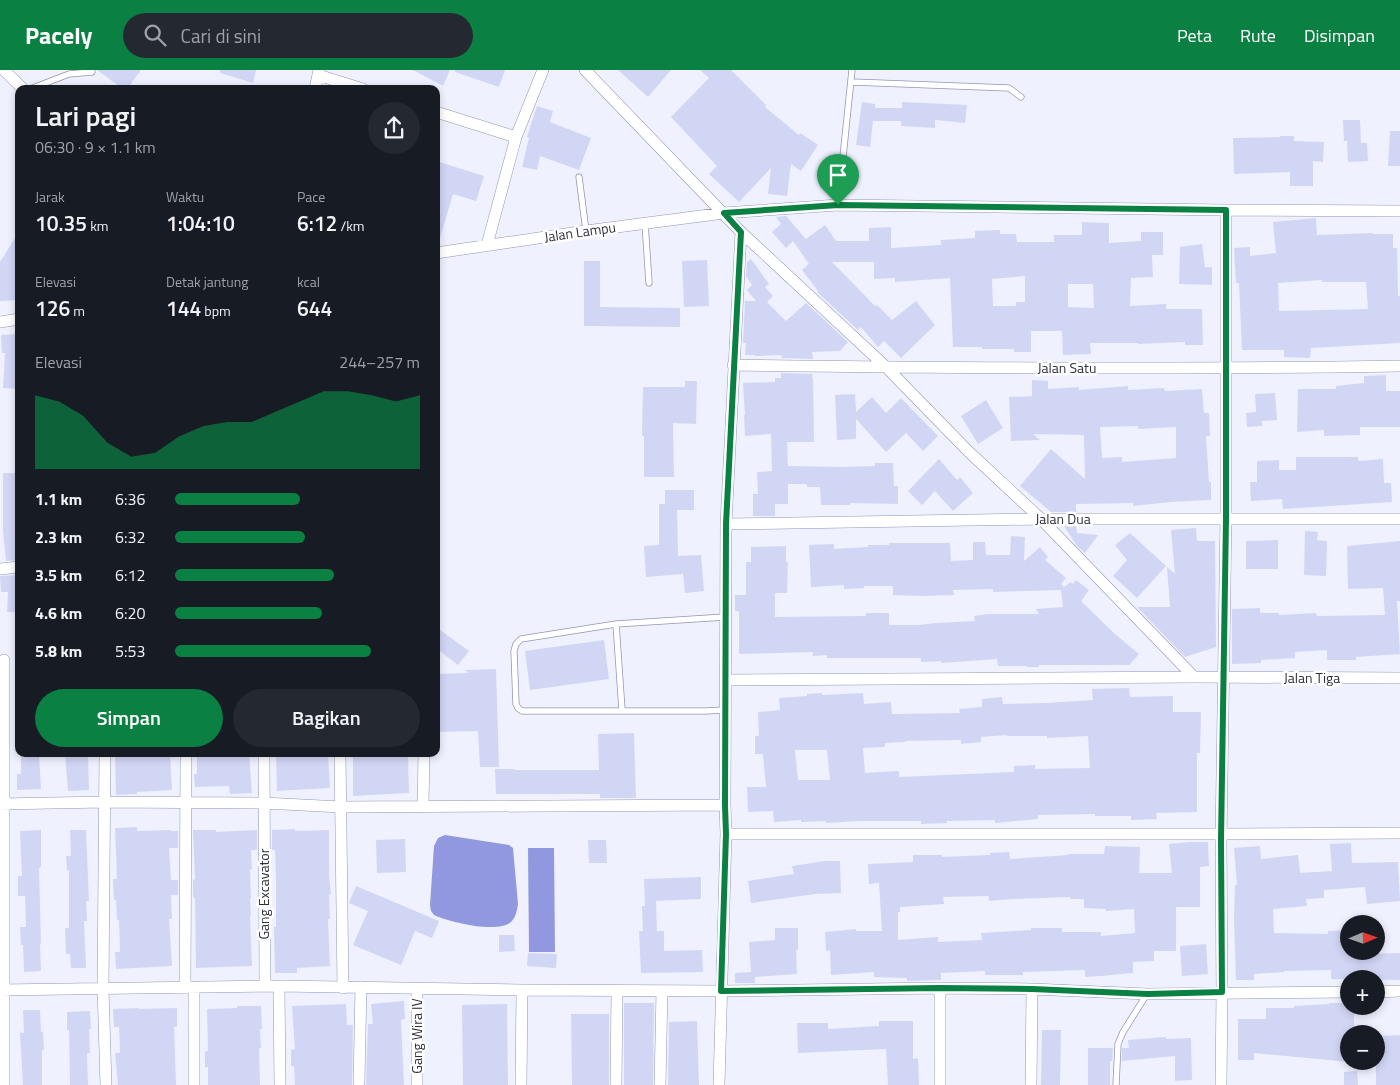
<!DOCTYPE html>
<html lang="id">
<head>
<meta charset="utf-8">
<style>
  :root { --surface:#171b24; --page:#242831; --text:#f1f3f6; --muted:#9ea1a6; --accent:#0b8043 }
  body { margin:0; font-family:"Titillium Web",sans-serif; background:var(--page); color:var(--text); height:100vh; display:flex; flex-direction:column; font-size:19px; white-space:nowrap }
  * { box-sizing:border-box; margin:0 }
  p { font-size:16px; color:var(--muted) }
  .icon { flex:none; width:28px; height:28px; fill:none; stroke:currentColor; stroke-width:2; stroke-linecap:round; stroke-linejoin:round }
  .map { position:relative; flex:1; overflow:hidden }
  .side { position:absolute; left:15px; top:15px; width:425px; height:672px; display:flex; flex-direction:column; background:var(--surface); border-radius:10px; box-shadow:0 2px 8px #0003 }
  .side>* { flex:none }
  .needle { width:32px; rotate:88deg }
  .controls { position:absolute; left:1340px; top:845px; display:grid; gap:10px }
  .controls a { display:grid; place-items:center; width:45px; height:45px; border-radius:50%; background:var(--surface); box-shadow:0 2px 8px #0003; font-size:25px }
  .pin { position:absolute; display:grid; place-items:center; width:42px; height:42px; color:#fff; margin:-51px -21px; border-radius:50% 50% 50% 0; rotate:-45deg; box-shadow:0 0 5px #0007 }
  .pin .icon { rotate:45deg }
  .round { display:grid; place-items:center; flex:none; width:52px; height:52px; border-radius:26px; background:var(--page) }
  .headline { display:flex; align-items:center; justify-content:space-between; height:85px; padding:0 20px }
  h1 { font-size:28px; font-weight:600; line-height:38px }
  .stats { display:grid; grid-template-columns:repeat(3,1fr); gap:8px; height:85px; padding:5px 20px }
  .stats div { display:grid; align-content:center }
  .stats b { font-size:21px; font-weight:600 }
  .stats small { font-size:14px; font-weight:400 }
  .stats p { font-size:14px }
  .chart { height:140px; padding:10px 20px }
  .chart p { display:flex; justify-content:space-between }
  .chart svg { width:100%; height:90px; margin-top:5px; fill:var(--accent); opacity:.7 }
  .action { display:flex; gap:10px; margin-top:auto; padding:10px 20px }
  .action a { flex:1; height:58px; border-radius:30px; background:var(--accent); color:#fff; font-size:20px; font-weight:600; line-height:58px; text-align:center }
  .action a+a { background:var(--page); color:var(--text) }
  ul { padding:0 20px; list-style:none; font-size:16px }
  li { display:grid; grid-template-columns:80px 60px 1fr; align-items:center; height:38px }
  li i { height:12px; border-radius:6px; background:var(--accent) }
  header { display:flex; align-items:center; gap:30px; box-sizing:border-box; height:70px; padding:0 25px; background:var(--accent); color:#fff }
  header strong { font-size:24px }
  nav { display:flex; gap:28px; margin-inline-start:auto; font-size:18px }
  .search { width:350px; height:45px; background:var(--page); display:flex; align-items:center; gap:12px; box-sizing:border-box; padding:0 18px; border-radius:28px; color:var(--muted); font-size:19px }
  .map>svg:first-child { display:block }
  .water { fill:#9298e0 }
  .building { fill:#d2d6f5; fill-rule:evenodd }
  .lines { fill:none; stroke-linecap:round; stroke-linejoin:round }
  .lane-casing { stroke:#9295b5; stroke-width:7 }
  .street-casing { stroke:#9295b5; stroke-width:12 }
  .lane { stroke:#fff; stroke-width:5.5 }
  .street { stroke:#fff; stroke-width:11 }
  .route-casing { stroke:#fff; stroke-width:10 }
  .route { stroke:#0b8043; stroke-width:6 }
  .labels { text-anchor:middle; stroke-width:5; stroke-linejoin:round; paint-order:stroke }
  .street-label { font-size:14px; fill:#2f303d; stroke:#fff }
</style>
</head>
<body>
<header>
<strong>Pacely</strong>
<div class="search"><svg class="icon" aria-label="search" viewBox="0 0 24 24"><circle cx="10" cy="10" r="6"/><path d="M15 15l6 6"/></svg>Cari di sini</div>
<nav><a>Peta</a><a>Rute</a><a>Disimpan</a></nav>
</header>
<div class="map">
<svg width="1400" height="1015" viewBox="0 0 1400 1015">
  <rect width="100%" height="100%" fill="#eff1ff"/>
  <path class="water" d="M445,765L509,775L513,778L518,834C517,840 516,847 511,852C498,864 449,852 434,845L431,841L430,835L434,776L438,768Z
    M528,778H554L555,882H529Z"/>
  <path class="building" d="M97,0H141L127,19H123Z
    M220,0H256L253,13L220,3Z
    M413,0H450L443,16Z
    M455,0H505L499,17L455,2Z
    M618,0H671L648,27Z
    M700,0H731L766,35L765,37L799,65L800,63L818,75L801,101L791,94L787,126L768,124L771,98L739,132L709,104L717,96L671,47L709,8Z
    M862,32L875,34V38H902V32L967,35L965,53L935,50V58L901,56V51H873L870,77L856,75Z
    M537,36L553,41L550,52L591,68L579,100L540,86L537,100L522,97L529,68L527,67Z
    M1343,50H1360L1361,73H1367L1368,91L1348,92L1347,71H1344Z
    M1390,61H1400V96H1388Z
    M1280,66H1294V71L1324,72L1323,92L1313,91V116H1290V102L1234,104L1233,68L1280,67Z
    M436,91L484,106L476,131L453,124L439,171L436,170Z
    M786,146L806,169L825,155L836,171H869V158L891,157V178L941,175V170L975,168V161L1000,160V164H1016L1017,172H1054V165H1082V152L1109,153V173L1141,171V162H1163V185H1152L1153,207L1131,208L1130,236L1166,234V239H1202L1203,275H1185V272L1138,274V273H1090L1091,284L1063,285L1062,261H1031V282H1014V279H982V277H953L950,208L895,212V208L874,209V192H832L876,237V234L892,250L916,231L935,255L901,288L884,271L878,277L861,257L858,260L817,222L818,221L802,200L809,194L793,171L786,178L772,162L781,154L776,147ZM1025,206V232H1016V236H993L992,209ZM1068,214H1093L1094,238L1068,237Z
    M1316,148L1317,165L1373,163V164H1393V178H1397L1398,226H1400V273L1311,278L1310,288L1284,287V280H1242L1239,213H1236L1234,178L1250,177V186L1276,183L1273,152ZM1322,210V212H1366L1368,239L1279,241L1278,213Z
    M17,165L19,230L0,231V192Z
    M1202,174L1205,197H1212V215L1179,214L1180,177Z
    M751,189L769,214L765,217L773,226L767,232L786,251L806,233L848,272L840,281L812,282L813,289L781,288L782,285L755,286V285H745L746,273H743L745,231H756L747,220L752,215L746,206L747,192Z
    M707,190L709,236L684,237L682,191Z
    M584,191H600V237L680,238V257L584,256Z
    M19,264V319L3,318L5,283H2L1,265Z
    M781,303L813,304L812,308L813,309L814,372H787L788,396L842,397L875,396V393H893L894,416H898V434L850,433V435H821L820,417H807V414H788V434H775V446H753V424H758L757,402L772,401L771,364L745,366L744,345H745L743,313L775,312V308H781Z
    M1386,305V321H1400V357H1360V365L1324,366V360L1297,362L1298,319H1336V316L1364,313V306Z
    M1032,310L1048,311V319L1079,317V320L1128,316V320L1164,318L1165,321L1202,319L1204,343H1209L1210,366H1206L1209,412H1211V430L1170,432L1133,436V433L1076,434V442H1051L1020,416L1051,379L1085,409L1084,365L1033,364L1040,370L1011,371L1009,327L1032,326ZM1138,356V359L1176,357V388L1122,392V387L1102,388L1100,357Z
    M685,311H697L696,354L673,353L674,407H644V366H642L643,317H685Z
    M1275,323L1277,350L1262,351V356L1247,357L1246,343L1256,342L1255,324Z
    M855,324L856,342L872,327L886,343L901,328L938,366L923,381L906,363L886,382L856,349V369L837,370L835,325Z
    M986,330L1003,358L978,374L961,346Z
    M1296,387H1358V391L1383,389L1384,413H1391L1392,432L1283,439L1282,429L1251,431L1250,412H1257V391L1279,390V400H1296Z
    M939,389L957,410L960,407L973,423L953,441L935,421L922,435L908,421Z
    M3,403H19V490L6,491L3,462Z
    M665,420H694V440H677L678,486L701,485L704,521L685,523L683,504L646,507L644,476L659,475V434H665Z
    M1064,456H1076L1077,463L1098,465L1085,483L1077,476Z
    M1196,458L1197,471H1215L1216,577L1185,587L1137,537H1170L1167,497L1175,504L1171,460Z
    M1305,461L1318,462L1317,470L1327,471L1326,506L1304,505Z
    M1130,463L1166,496L1137,528L1113,506L1127,490L1115,475Z
    M1011,466L1025,467L1024,491L1040,477L1048,487L1045,490L1066,508L1061,514L1064,517L1071,512L1073,514L1076,510L1089,520L1081,531L1115,564L1139,584L1129,595H1039V597H1027V596H998L997,589L941,593V591L921,592V588H827V585L813,586V582L739,584V541H735V525H746V492H751V477L786,476V492H788L787,523H775V547L866,546V543H889V555H918L936,553L975,551L974,546L989,544H1039L1036,539L1063,537L1061,520L993,522V519L953,520L954,525L922,526L893,525V516H864V518L844,519V515L811,517L809,475L834,474V479L868,477V475H889V473H950L951,491L973,490V472H985L986,485H1010Z
    M1278,470V499H1246V471Z
    M1400,471V531H1397L1400,584L1356,587V590H1327V580L1295,582V588L1261,590V593L1232,594V539L1260,538V543H1279V545L1316,543L1317,546L1385,545L1383,518L1348,519L1347,476Z
    M19,505V542H7L8,522H1L0,506Z
    M436,557L469,581L458,595L436,578Z
    M604,570L609,609L530,620L525,581Z
    M496,599L499,697H480L478,661L438,662L436,604L469,603L465,600Z
    M1129,618L1130,627L1173,626V642H1201L1200,683H1197V742L1156,743L1157,749L1131,750V746H1095V744L1038,745V749L995,753V750L947,751V753L921,754V751H858L826,753V751L801,752V750L774,752L773,741L748,742L747,717H766L763,684H755V666H759L758,642L780,640L779,628L807,626V624L822,623V625L863,623L864,634L891,632L892,644L960,643L959,639L982,637V629L1002,627L1003,634L1046,633L1093,630L1092,619ZM1007,665V666H1047V668L1088,666L1090,698L1035,699V695L1014,696V702L899,707V701L865,703L863,678L885,677V673L905,672V671L961,670V674L981,672V667ZM795,680H827L830,710H798Z
    M634,663L636,728H600V724H496L495,699H514V700H599L598,664Z
    M21,684H39L41,719L17,720V704H21Z
    M65,684H88L89,720L68,721Z
    M115,684H170L172,720L137,722V724L116,725Z
    M197,684H249L252,723L230,724L229,716L195,717L194,704H197Z
    M276,684H328L330,718L277,721Z
    M353,684H408L409,723L353,726Z
    M137,757V761L171,760V761H178V778H169L171,810H178V825H171L172,849H169L172,896L116,899L115,882H120L119,850H117L116,830H114L113,809H117L115,758Z
    M295,759V761L329,760V805L331,825L329,824L330,849H328L330,896L297,898V903H275L274,857H276V808L275,780H272V760Z
    M41,760V797L39,798L41,874H40L41,901L24,902L23,875H21L20,857H26L25,826H18V806H22L20,761Z
    M70,760H86L89,831H86L87,851H84L86,898H71L70,884H66L65,858H69V800L67,801L66,786H71Z
    M193,760H216V762L257,760V780H251L252,799H250L251,829H250L251,846H250L252,896L196,898L195,828H194L193,824V810L195,809Z
    M405,769L406,802L377,803L376,770Z
    M588,770H606L607,793H589Z
    M1190,772H1208L1209,796L1200,797V837H1176V881H1154V891L1133,892V903L1101,906L1085,907V900L1023,902V905H985V901L941,903V910L907,911V908L874,907V902L831,905L830,880L826,881L825,862L856,859V861H882L879,813L869,814L868,794L913,792V785H942V787L990,785V783L1009,782L1010,789L1068,785V784H1104L1105,776L1140,777L1139,803H1172L1169,774ZM989,826V831L1013,829L1070,827V829H1084V838L1106,839V841L1134,839L1135,863L1101,866V862H1062V858H1031V860L981,863L982,870L938,872V867L898,870V842H900V837L944,834L943,827Z
    M1351,773L1352,793L1398,792L1400,831L1367,834L1365,817L1324,820V828L1306,829L1307,836L1273,839L1274,863L1328,864V861L1349,860V881H1365V884L1400,883V910L1331,909V900L1284,901V902L1254,904V910H1236L1234,849L1235,815H1237L1234,778L1260,776L1261,789L1298,785L1300,803L1332,801L1330,774Z
    M825,791H840L841,823L815,824L751,833L748,811L794,804L792,796Z
    M701,807V829L656,831L657,861H664V881L702,880L703,902L641,903L639,861H643L642,836H645L644,809Z
    M356,816L439,851L432,868L415,861L401,895L353,875L368,841L349,833Z
    M775,858H798V880H796L797,904L755,907V913H735V903L751,902L749,872L775,870Z
    M499,865H514L515,881L499,882Z
    M1206,874L1208,904L1182,906L1180,876Z
    M528,883L557,884L556,898L527,896Z
    M404,931L405,949L401,950L404,1015H366L368,954H373L371,934Z
    M624,933H654L653,1015H624Z
    M1329,933H1349V936H1354V964H1349V992L1254,983V990H1238V949H1266V938H1294V936L1329,934Z
    M346,934L347,955H353L352,1015H295L294,996H291V980L295,979L292,936Z
    M507,934L508,1015H463L462,935Z
    M237,936H261L262,959H260L261,978H259L260,1015H208V997H205V981H208L207,939L237,938Z
    M139,938V939L177,938V957H174L176,1015H118L115,983H120L119,957H114L113,939Z
    M23,940H40L41,962H43L44,980H42V1015H23L20,963H24Z
    M90,941L91,959H89L90,983H87L88,1015H70L69,960H67V942Z
    M571,944H609V1015H572Z
    M697,951L699,1015H668L669,952Z
    M879,951H913V989L918,988L919,1015H888L886,979L798,983L797,953H828V959L879,956Z
    M1042,960H1061L1060,1015H1041Z
    M1400,965V1015H1376V966Z
    M1166,967V969L1191,968L1192,1010L1175,1011V986L1122,991V978H1129L1128,970Z
    M1088,978H1113L1112,991H1110V1015H1088Z
    M1357,1001L1358,1015H1344V1002Z"/>
  <g class="lines">
    <g class="lane-casing">
      <path id="lane" d="M852,12L1009,18L1021,27
        M30,19L69,4L92,2
        M579,107L586,161
        M838,135L852,0
        M645,153L649,213
        M725,547L616,554L521,569L516,574L514,581L516,634L518,638L522,641H705L725,640
        M616,554L622,640
        M1116,1015L1118,974L1123,962L1147,924"/>
    </g>
    <g class="street-casing">
      <path id="street" d="M4,0L23,19
        M585,0L741,162L886,297L969,382L1041,449L1194,607
        M318,5L363,19
        M315,19L319,0
        M436,42L516,67
        M487,175L516,67L543,0
        M436,183L586,161L724,143L838,135L1226,140L1400,141
        M0,252L19,249
        M733,295C955,298 1178,300 1400,296
        M726,454L1041,449H1400
        M0,499L19,497
        M726,610L1194,607L1400,608
        M105,684L103,918L106,1015
        M264,684L265,916
        M340,684L343,918
        M0,734L105,732L264,733L341,737L725,735
        M423,736L424,684
        M726,764H1221L1400,763
        M279,916L280,1015
        M185,918L186,684
        M194,918V1015
        M0,920L279,916L522,920L721,921L940,918L1032,919L1147,924L1349,922
        M1376,922L1400,921
        M359,1012L361,917
        M4,1015V590
        M417,1015V918
        M521,1015L522,920
        M616,1015L617,921
        M660,1015L662,921
        M719,1015L726,764L725,735L726,454L741,162
        M940,1015V918
        M1031,1015L1032,919
        M1221,1015L1222,922L1221,770L1226,448V140"/>
    </g>
    <use href="#lane" class="lane"/>
    <use href="#street" class="street"/>
  </g>
  <g class="lines">
    <g class="route-casing">
      <path id="route" d="M838,135L1226,140V448L1221,770L1222,922L1148,924L1032,919L940,918L721,921L726,764L725,735L726,454L741,162L724,143Z"/>
    </g>
    <use href="#route" class="route"/>
  </g>
  <g class="labels">
    <g class="street-label">
      <text transform="translate(580 162) rotate(-8)" y="5">Jalan Lampu</text>
      <text x="1067" y="303">Jalan Satu</text>
      <text x="1063" y="454">Jalan Dua</text>
      <text x="1312" y="613">Jalan Tiga</text>
      <text transform="translate(264 824) rotate(-90)" y="5">Gang Excavator</text>
      <text transform="translate(417 966) rotate(-90)" y="5">Gang Wira IV</text>
    </g>
  </g>
</svg>
<div class="controls">
<a><svg class="needle" viewBox="-14 -14 28 28"><path d="M0-13l5 13h-10z" fill="#e53935"/><path d="M0 13l5-13h-10z" fill="#9ea1a6"/></svg></a>
<a>+</a>
<a>−</a>
</div>
<div class="pin" style="left:838px;top:135px;background:#1e9e55"><svg class="icon" aria-label="arrive" viewBox="0 0 24 24"><path d="M6 21V4h12l-3 4 3 4H6"/></svg></div>
<section class="side">
<div class="headline"><div><h1>Lari pagi</h1><p>06:30 · 9 × 1.1 km</p></div><a class="round"><svg class="icon" aria-label="share" viewBox="0 0 24 24"><path d="M12 15V3M7 8l5-5 5 5M5 13v7h14v-7"/></svg></a></div>
<div class="stats">
<div><p>Jarak</p><b>10.35<small> km</small></b></div>
<div><p>Waktu</p><b>1:04:10</b></div>
<div><p>Pace</p><b>6:12<small> /km</small></b></div>
</div>
<div class="stats">
<div><p>Elevasi</p><b>126<small> m</small></b></div>
<div><p>Detak jantung</p><b>144<small> bpm</small></b></div>
<div><p>kcal</p><b>644</b></div>
</div>
<div class="chart"><p><span>Elevasi</span>244–257 m</p>
<svg viewBox="0 0 160 44" preserveAspectRatio="none"><path d="M0 44V8L10 11L20 18L30 31L40 38L50 36L60 28L70 23L80 21L90 21L100 16L110 11L120 6L130 6L140 8L150 11L160 8V44z"/></svg>
</div>
<ul>
<li><b>1.1 km</b>6:36<i style="width:51%"></i></li>
<li><b>2.3 km</b>6:32<i style="width:53%"></i></li>
<li><b>3.5 km</b>6:12<i style="width:65%"></i></li>
<li><b>4.6 km</b>6:20<i style="width:60%"></i></li>
<li><b>5.8 km</b>5:53<i style="width:80%"></i></li>
</ul>
<div class="action"><a>Simpan</a><a>Bagikan</a></div>
</section>
</div>
</body>
</html>
